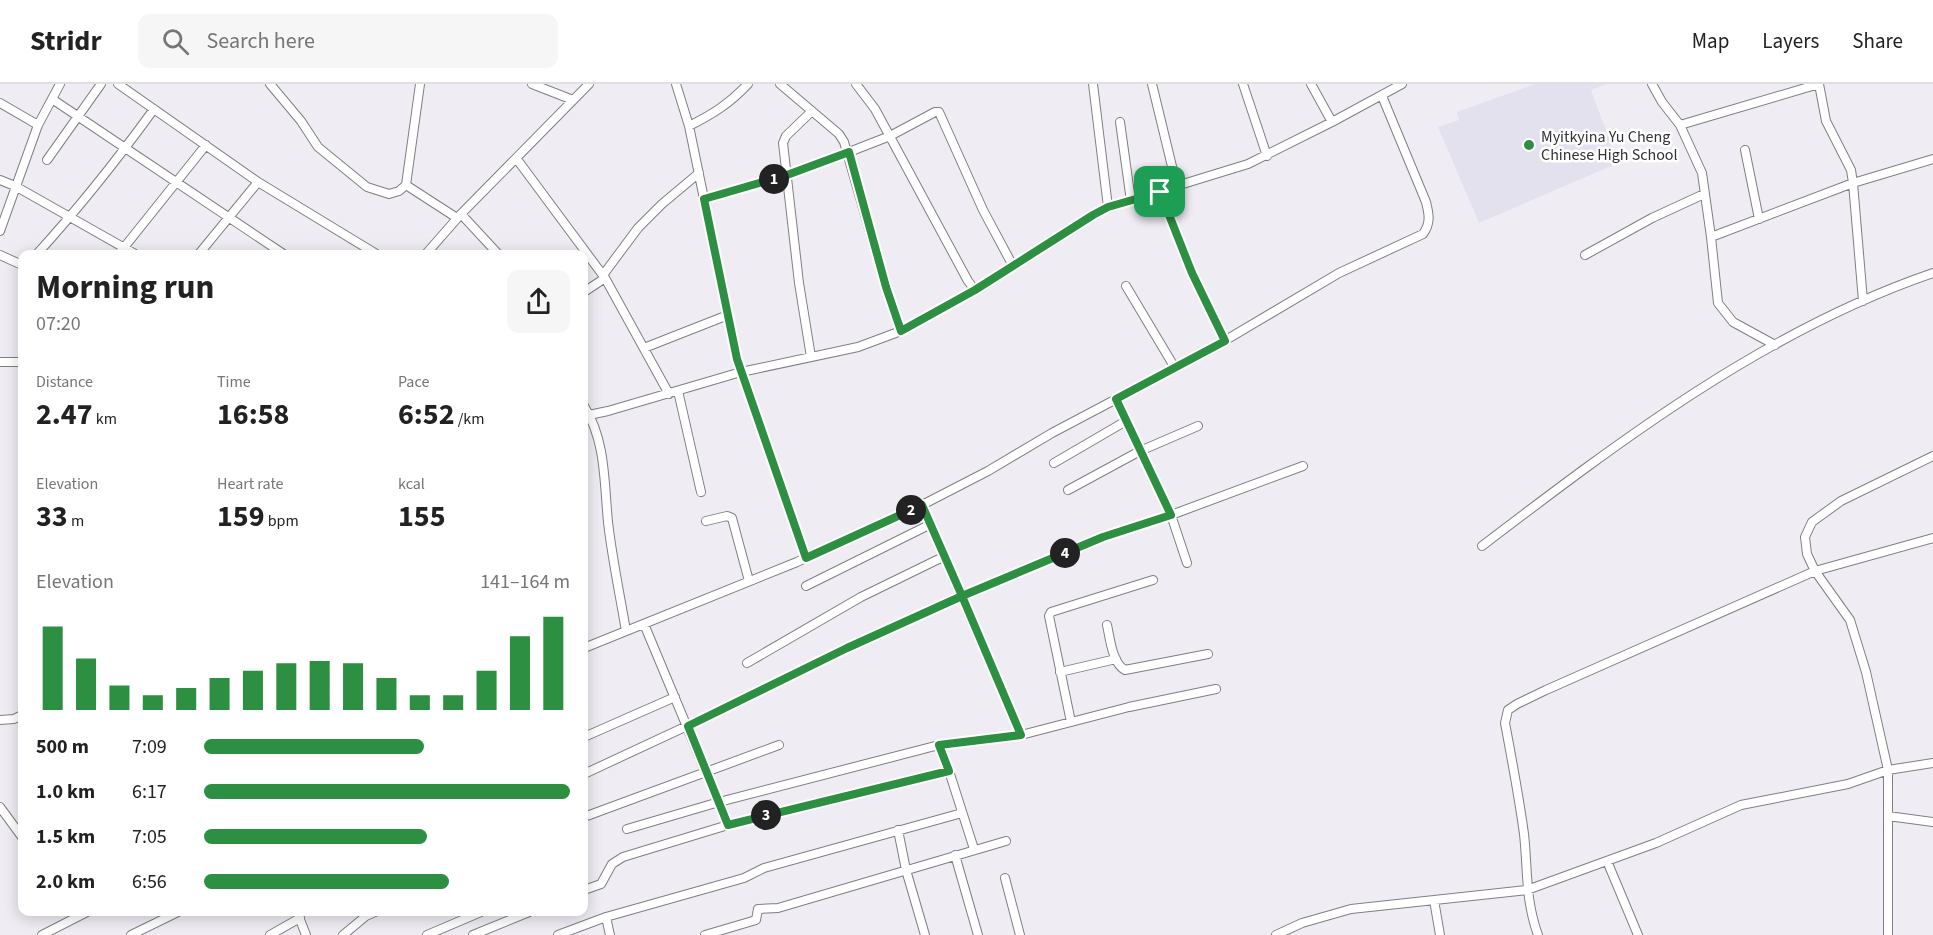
<!DOCTYPE html>
<html lang="en">
<head>
<meta charset="utf-8">
<style>
  :root { --surface:#fff; --page:#f6f6f6; --text:#222; --muted:#767676; --line:#e0e0e0; --accent:#2d8f42 }
  body { margin:0; font-family:"Source Sans 3",sans-serif; background:var(--page); color:var(--text); height:100vh; display:flex; flex-direction:column; font-size:22px; white-space:nowrap }
  * { box-sizing:border-box; margin:0 }
  p { font-size:20px; color:var(--muted) }
  .icon { flex:none; width:33px; height:33px; fill:none; stroke:currentColor; stroke-width:2; stroke-linecap:round; stroke-linejoin:round }
  .map { position:relative; flex:1; overflow:hidden }
  .sheet { position:absolute; left:18px; top:166px; width:570px; height:666px; display:flex; flex-direction:column; background:var(--surface); border-radius:12px; box-shadow:0 3px 15px #0003 }
  .sheet>* { flex:none }
  .pin { position:absolute; display:grid; place-items:center; width:51px; height:51px; color:#fff; margin:-26px; border-radius:12px; box-shadow:0 3px 9px #0006 }
  .km { position:absolute; width:30px; height:30px; margin:-15px; border-radius:50%; background:#222; color:#fff; font-size:16px; line-height:30px; text-align:center }
  .round { display:grid; place-items:center; flex:none; width:63px; height:63px; border-radius:12px; background:var(--page) }
  .headline { display:flex; align-items:center; justify-content:space-between; height:102px; padding:0 18px }
  h1 { font-size:33px; font-weight:700; line-height:45px }
  .stats { display:grid; grid-template-columns:repeat(3,1fr); gap:9px; height:102px; padding:6px 18px }
  .stats div { display:grid; align-content:center }
  .stats b { font-size:30px; font-weight:700 }
  .stats small { font-size:16px; font-weight:400 }
  .stats p { font-size:16px }
  .chart { height:168px; padding:12px 18px }
  .chart p { display:flex; justify-content:space-between }
  .chart svg { width:100%; height:108px; margin-top:6px; stroke:var(--accent); stroke-width:6 }
  ul { padding:0 18px; list-style:none; font-size:20px }
  li { display:grid; grid-template-columns:96px 72px 1fr; align-items:center; height:45px }
  li i { height:15px; border-radius:8px; background:var(--accent) }
  header { display:flex; align-items:center; gap:36px; box-sizing:border-box; height:84px; padding:0 30px; background:var(--surface); border-bottom:2px solid var(--line) }
  header strong { font-size:28px }
  nav { display:flex; gap:33px; margin-inline-start:auto; font-size:21px }
  .search { width:420px; height:54px; background:var(--page); display:flex; align-items:center; gap:15px; box-sizing:border-box; padding:0 21px; border-radius:12px; color:var(--muted); font-size:22px }
  .map>svg:first-child { display:block }
  .built { fill:#e4e1ee }
  .lines { fill:none; stroke-linecap:round; stroke-linejoin:round }
  .minor-casing { stroke:#807e84; stroke-width:10 }
  .minor { stroke:#fff; stroke-width:8 }
  .route-casing { stroke:#fff; stroke-width:12 }
  .route { stroke:#2d8f42; stroke-width:8 }
  .poi-dot { fill:#2d8f42; stroke:#fff; stroke-width:2 }
  .labels { text-anchor:middle; stroke-width:5; stroke-linejoin:round; paint-order:stroke }
  .poi-label { font-size:16px; fill:#333235; stroke:#fff; text-anchor:start }
</style>
</head>
<body>
<header>
<strong>Stridr</strong>
<div class="search"><svg class="icon" aria-label="search" viewBox="0 0 24 24"><circle cx="10" cy="10" r="6"/><path d="M15 15l6 6"/></svg>Search here</div>
<nav><a>Map</a><a>Layers</a><a>Share</a></nav>
</header>
<div class="map">
<svg width="1933" height="851" viewBox="0 0 1933 851">
  <rect width="100%" height="100%" fill="#efedf3"/>
  <path class="built" d="M1535,0H1607L1591,6L1618,79L1479,139L1438,43L1459,36L1457,28Z"/>
  <g class="lines">
    <g class="minor-casing">
      <path id="minor" d="M118,0L258,98L378,171
        M270,0L301,37L318,63L367,103L389,110L399,107L406,101L420,0
        M532,0L573,16
        M676,0L689,42L737,275L806,474
        M780,0L839,50L844,58L886,203L901,247
        M856,0L875,25L968,197L975,206
        M1093,0L1108,123
        M1152,0L1177,103
        M1243,0L1267,72
        M1311,0L1332,38
        M1652,0L1662,18L1680,41L1702,89L1711,153L1718,219L1733,238L1775,261
        M1819,0L1826,37L1851,86L1853,99L1863,217
        M52,15L285,171
        M0,19L38,41
        M1120,38L1131,117
        M1680,41L1819,0
        M689,42C713,30 729,20 748,0
        M1745,66L1759,135
        M516,74L605,194L669,310
        M47,76L101,0
        M0,96L15,102L137,171
        M406,101L457,134
        M1160,108L1192,189L1225,257
        M704,115L787,91L849,68L890,52L935,28H939L983,126L1013,182
        M461,130L499,171
        M0,147L38,41L60,0
        M1711,153L1853,99L1933,75
        M0,171L22,181
        M36,171C78,125 117,76 154,25
        M118,171L206,61
        M198,171L258,98
        M425,171L461,130L589,0
        M1585,171L1652,134L1704,110
        M603,191L638,144L662,120L699,89
        M1126,202L1175,284
        M584,208L605,194
        M644,264L728,231
        M811,273L799,199L783,59L786,52L812,27
        M0,278H22
        M678,307L701,408
        M1116,315L1171,431L1187,479
        M584,322C606,357 604,398 608,438C612,474 620,511 626,547
        M584,332L608,327L741,288L858,263L901,247L975,206L1093,131L1108,123L1248,80L1332,38L1402,0
        M1054,379L1126,337
        M1068,406L1140,367L1198,342
        M922,421L1021,651
        M706,437L727,432L732,434L749,497
        M1482,462C1621,356 1766,246 1933,189
        M806,502L931,440
        M644,540L728,741
        M1107,541C1110,554 1112,579 1125,586L1208,570
        M584,564L797,478L922,421L988,387L1052,349L1209,266L1339,189L1423,150C1431,139 1429,130 1426,118L1382,12
        M747,579L861,513L945,472
        M1060,588L1116,575
        M0,636L14,635L22,631
        M1071,638L1049,532L1051,528L1153,496
        M584,653L675,613
        M939,661L949,687L974,765
        M584,690L745,615L847,564L962,512L1103,453L1171,431L1303,382
        M0,723L22,753
        M1888,732L1933,738
        M584,733L779,661
        M627,745L719,718L939,661L1021,651L1129,623L1216,605
        M898,746L906,786L925,851
        M955,771L978,851
        M1607,777L1638,851
        M1005,794L1020,851
        M584,806L601,800L612,780L623,773L728,741L949,687
        M1434,816L1440,851
        M297,828L306,851
        M606,833L610,851
        M42,851L87,828
        M131,851L178,828
        M270,851L300,834
        M343,851L366,832L375,828
        M427,851L481,828
        M473,851L529,828
        M558,851L606,833L744,794L764,784L962,729
        M705,851L756,836L758,825L778,824L1006,757
        M1276,851L1302,839L1351,825L1527,806L1656,759L1741,721L1848,700L1888,686L1933,679
        M1538,851C1525,815 1528,787 1524,750C1519,713 1512,676 1505,639L1508,626L1517,620L1546,606L1815,487L1933,454
        M1888,851V686L1866,588L1850,536L1815,487L1807,470L1805,453L1812,438L1841,417L1933,372"/>
    </g>
    <use href="#minor" class="minor"/>
  </g>
  <g class="lines">
    <g class="route-casing">
      <path id="route" d="M1160,108L1108,123L1093,131L975,206L901,247L886,203L849,68L787,91L704,115L737,275L806,474L922,421L962,512L847,564L688,642L728,741L949,687L939,661L1021,651L962,512L1103,453L1171,431L1116,315L1225,257L1192,189L1160,108"/>
    </g>
    <use href="#route" class="route"/>
  </g>
  <circle class="poi-dot" cx="1529" cy="61" r="6"/>
  <g class="labels">
    <g class="poi-label">
      <text x="1541" y="58">Myitkyina Yu Cheng<tspan x="1541" dy="18">Chinese High School</tspan></text>
    </g>
  </g>
</svg>
<div class="pin" style="left:1160px;top:108px;background:#1e9e55"><svg class="icon" aria-label="arrive" viewBox="0 0 24 24"><path d="M6 21V4h12l-3 4 3 4H6"/></svg></div>
<b class="km" style="left:774px;top:95px">1</b>
<b class="km" style="left:911px;top:426px">2</b>
<b class="km" style="left:766px;top:731px">3</b>
<b class="km" style="left:1065px;top:469px">4</b>
<section class="sheet">
<div class="headline"><div><h1>Morning run</h1><p>07:20</p></div><a class="round"><svg class="icon" aria-label="share" viewBox="0 0 24 24"><path d="M12 15V3M7 8l5-5 5 5M5 13v7h14v-7"/></svg></a></div>
<div class="stats">
<div><p>Distance</p><b>2.47<small> km</small></b></div>
<div><p>Time</p><b>16:58</b></div>
<div><p>Pace</p><b>6:52<small> /km</small></b></div>
</div>
<div class="stats">
<div><p>Elevation</p><b>33<small> m</small></b></div>
<div><p>Heart rate</p><b>159<small> bpm</small></b></div>
<div><p>kcal</p><b>155</b></div>
</div>
<div class="chart"><p><span>Elevation</span>141–164 m</p>
<svg viewBox="0 0 160 44" preserveAspectRatio="none"><path d="M5 44V10M15 44V23M25 44V34M35 44V38M45 44V35M55 44V31M65 44V28M75 44V25M85 44V24M95 44V25M105 44V31M115 44V38M125 44V38M135 44V28M145 44V14M155 44V6"/></svg>
</div>
<ul>
<li><b>500 m</b>7:09<i style="width:60%"></i></li>
<li><b>1.0 km</b>6:17<i style="width:100%"></i></li>
<li><b>1.5 km</b>7:05<i style="width:61%"></i></li>
<li><b>2.0 km</b>6:56<i style="width:67%"></i></li>
</ul>
</section>
</div>
</body>
</html>
